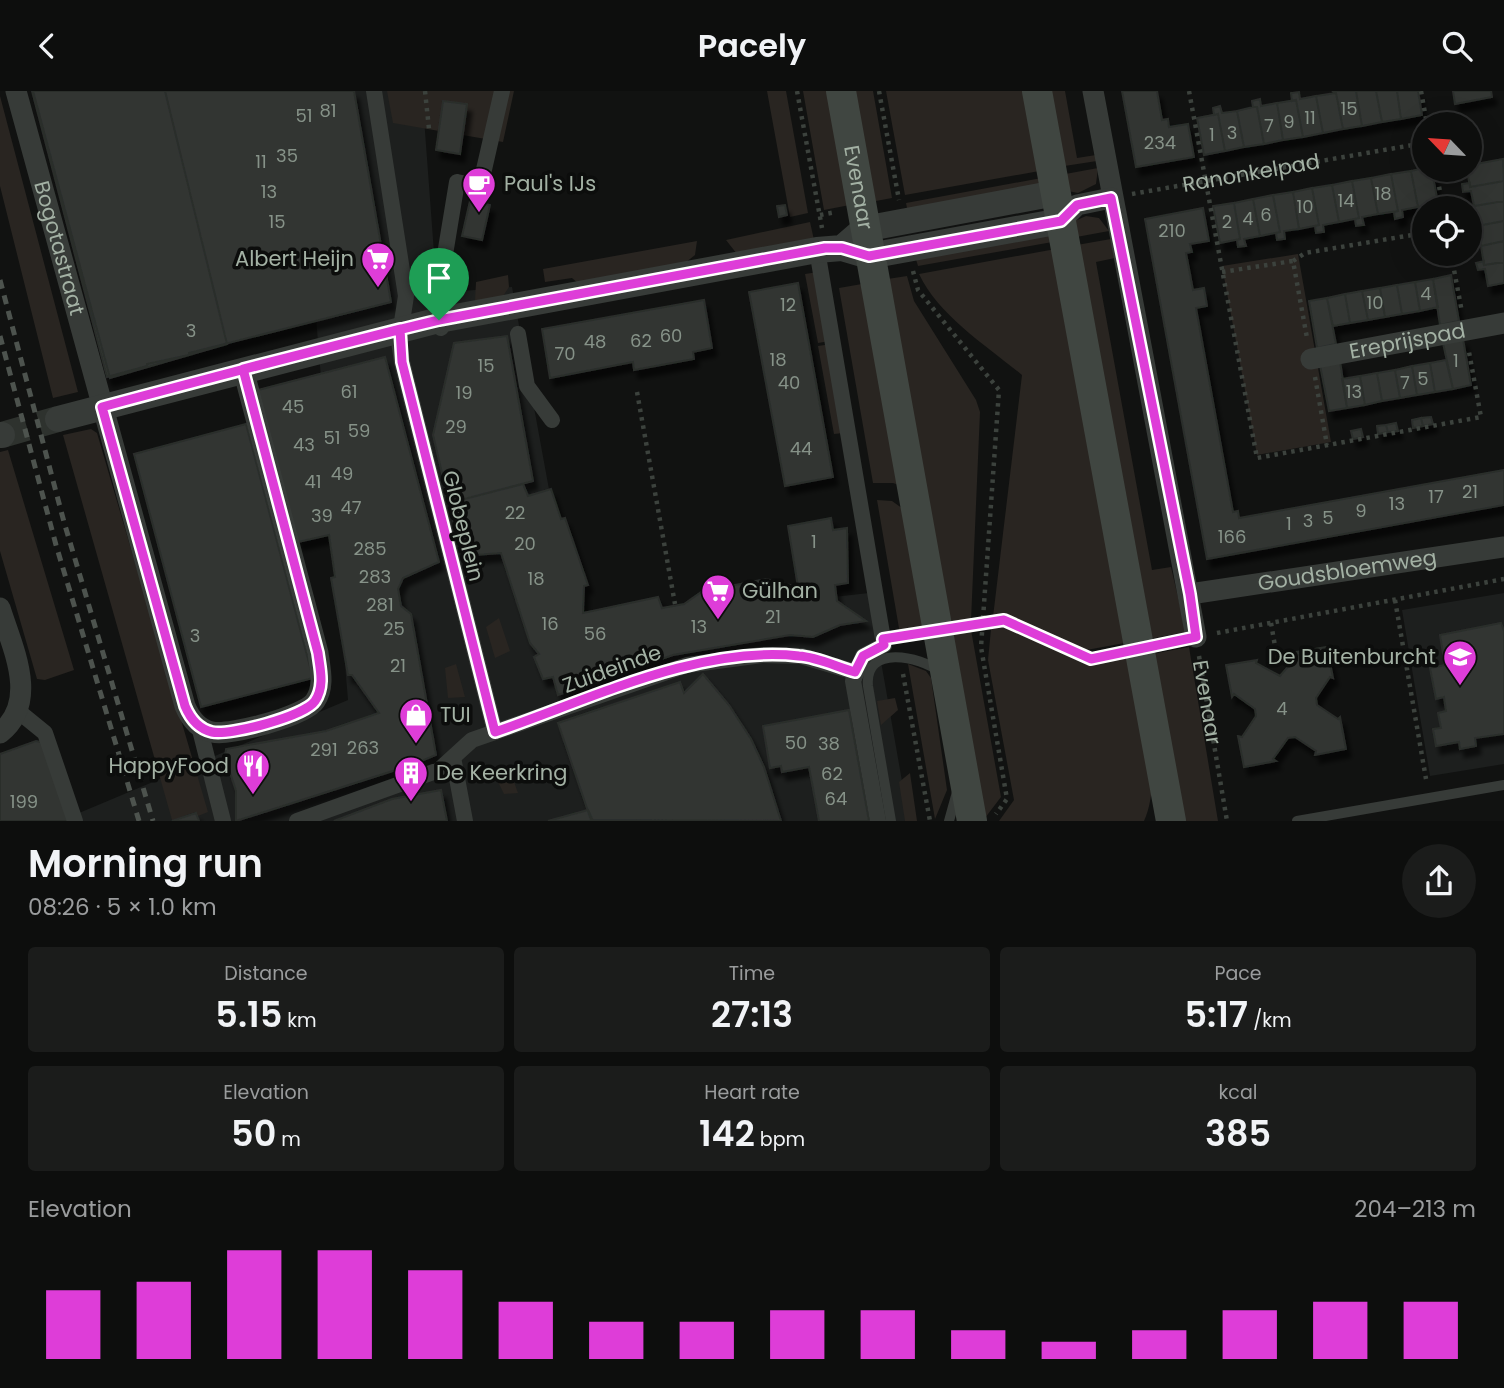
<!DOCTYPE html>
<html lang="en">
<head>
<meta charset="utf-8">
<style>
  :root { --surface:#0d0e0d; --page:#1b1c1b; --text:#f1f3f6; --muted:#9a9c9d; --line:#2d2e2e; --accent:#de3dd8 }
  body { margin:0; font-family:Poppins,sans-serif; background:var(--page); color:var(--text); height:100vh; display:flex; flex-direction:column; font-size:26px; white-space:nowrap }
  * { box-sizing:border-box; margin:0 }
  p { font-size:23px; color:var(--muted) }
  .icon { flex:none; width:38px; height:38px; fill:none; stroke:currentColor; stroke-width:2; stroke-linecap:round; stroke-linejoin:round }
  .map { position:relative; height:730px; overflow:hidden }
  .details { display:flex; flex-direction:column; background:var(--surface); flex:1 }
  .details>* { flex:none }
  .needle { width:46px; rotate:295deg }
  .tools { position:absolute; left:1412px; top:21px; display:grid; gap:14px }
  .tools a { display:grid; place-items:center; width:70px; height:70px; border-radius:50%; background:var(--surface); box-shadow:0 7px 28px #0002,0 0 0 2px var(--line); font-size:35px }
  .pin { position:absolute; display:grid; place-items:center; width:60px; height:60px; color:#fff; margin:-72px -30px; border-radius:50% 50% 50% 0; rotate:-45deg; box-shadow:0 0 7px #0007 }
  .pin .icon { rotate:45deg }
  .round { display:grid; place-items:center; flex:none; width:74px; height:74px; border-radius:37px; background:var(--page) }
  .summary { display:flex; align-items:center; justify-content:space-between; height:119px; padding:0 28px }
  h1 { font-size:38px; font-weight:600; line-height:52px }
  .stats { display:grid; grid-template-columns:repeat(3,1fr); gap:10px; height:119px; padding:7px 28px }
  .stats div { display:grid; align-content:center; border-radius:7px; background:var(--page); text-align:center }
  .stats b { font-size:35px; font-weight:600 }
  .stats small { font-size:19px; font-weight:400 }
  .stats p { font-size:19px }
  .chart { height:196px; padding:14px 28px }
  .chart p { display:flex; justify-content:space-between }
  .chart svg { width:100%; height:126px; margin-top:7px; stroke:var(--accent); stroke-width:6 }
  header { display:flex; justify-content:space-between; align-items:center; height:91px; padding:0 28px; background:var(--surface); font-size:32px; font-weight:600 }
  .map>svg:first-child { display:block }
  .built { fill:#1d1f1e }
  .green { fill:#292521 }
  .building { fill:#313432; stroke:#2b2e2c; stroke-width:2; filter:url(#shadow) }
  .lines { fill:none; stroke-linecap:round; stroke-linejoin:round }
  .tertiary-tunnel { stroke:#2e322e; stroke-width:26; stroke-dasharray:26 13; stroke-linecap:butt }
  .path { stroke:#3c423d; stroke-width:4.5; stroke-dasharray:3.5 5; stroke-linecap:butt }
  .service { stroke:#373b38; stroke-width:10 }
  .pedestrian { stroke:#373b38; stroke-width:16 }
  .minor { stroke:#373b38; stroke-width:21 }
  .tertiary { stroke:#373b38; stroke-width:26 }
  .secondary { stroke:#404641; stroke-width:30 }
  .rail { stroke:#4d534e; stroke-width:5; stroke-dasharray:9 7; stroke-linecap:butt }
  .route-casing { stroke:#fff; stroke-width:14 }
  .route { stroke:#de3dd8; stroke-width:9 }
  .labels { text-anchor:middle; stroke-width:7; stroke-linejoin:round; paint-order:stroke }
  .number-label { font-size:18px; fill:#869288 }
  .street-label { font-size:21px; fill:#a3b1a4; stroke:#0c0d0c }
  .poi-label { font-size:21px; fill:#a3b1a4; stroke:#0c0d0c; text-anchor:start }
</style>
</head>
<body>
<header><svg class="icon" aria-label="back" viewBox="0 0 24 24"><path d="M15 5l-7 7 7 7"/></svg>Pacely<svg class="icon" aria-label="search" viewBox="0 0 24 24"><circle cx="10" cy="10" r="6"/><path d="M15 15l6 6"/></svg></header>
<div class="map">
<svg width="1504" height="730" viewBox="0 0 1504 730">
  <defs>
    <filter id="shadow"><feDropShadow dx="4.5" dy="8" stdDeviation="2" flood-color="#0009"/></filter>
  </defs>
  <rect width="100%" height="100%" fill="#111211"/>
  <path class="built" d="M297,0H422L437,202L512,196L574,535L869,502L909,730H60L348,609Z
    M1504,502V673L1430,685L1402,519Z"/>
  <path class="green" d="M387,0H514L503,51L393,32Z
    M767,0H786L808,122L790,126Z
    M803,0H833L855,113L824,119Z
    M847,0H873L892,107L865,112Z
    M886,0H1031L1045,79L905,104Z
    M1044,0H1065L1077,67L1096,64L1097,70L1058,76Z
    M0,5L78,301L53,307L0,95Z
    M1098,77L1096,93L1078,102L1068,100L1060,84Z
    M1047,86V92L908,122L906,112Z
    M1086,125L1099,127L1109,140L1071,147L1075,130Z
    M810,131L814,149L737,163L726,149Z
    M1049,141L1058,150L918,175L915,165Z
    M1111,148L1115,167L1096,171L1152,479L1171,476L1186,541L1144,549L1071,155Z
    M697,150L695,164L685,172L580,194L572,187L545,191L543,178Z
    M1061,157L1130,551L1081,560L1003,524L993,526L1022,284C987,255 939,225 919,183Z
    M1298,163L1331,351L1257,364L1222,175Z
    M818,181L830,250L818,252L805,183Z
    M508,184L509,196L503,205L475,210L476,191Z
    M907,185L914,210L976,309L980,321L971,530L942,535L881,189Z
    M862,193L905,396L893,392H873L839,197Z
    M831,253L844,342L834,343L818,255Z
    M91,338L97,342L208,721L198,725L196,721L172,729L63,344Z
    M8,359L74,579L45,589L37,588L0,460V361Z
    M877,409L892,410L906,420L931,537L900,543Z
    M499,527L510,560L495,567L486,536Z
    M1002,533L1087,574L1135,565C1142,613 1164,686 1144,730H999L1014,709L988,569L991,538Z
    M971,539L1001,706L985,727L945,543Z
    M1189,556L1218,730H1179L1147,564Z
    M456,573L465,606L448,607L445,577Z
    M908,573L926,580L931,587L947,699L935,728Z
    M895,607L898,619L881,634L877,610Z
    M508,674L518,702L504,703L495,685Z
    M910,682L917,730H905L899,691Z"/>
  <path class="building" d="M32,0H354L391,211L189,262V264L147,273V275L107,286Z
    M33,0H165L227,253L110,287Z
    M1122,0H1157L1162,29L1168,28L1169,36L1188,33L1194,66L1136,76Z
    M1332,0H1356L1362,35L1343,38L1336,2Z
    M1356,0H1376L1382,31L1362,35Z
    M1376,0H1397L1401,28L1382,31Z
    M1397,0H1418L1422,24L1401,28Z
    M1453,0H1491L1492,6L1455,13Z
    M1299,1L1300,8L1316,5L1323,42L1303,46L1296,9L1292,10L1291,2Z
    M1336,2L1343,38L1323,42L1316,5Z
    M1260,8L1261,15L1277,12L1283,49L1264,53L1257,16H1253L1252,10Z
    M1296,9L1303,46L1283,49L1277,12Z
    M443,10L467,13L460,63L436,59Z
    M1220,15L1222,22L1237,20L1244,56L1225,60L1218,23L1214,24L1213,17Z
    M1253,16H1257L1264,53L1244,56L1237,20Z
    M1218,23L1225,60L1204,64L1197,27Z
    M1503,68L1504,90L1470,96L1467,79H1470V74Z
    M1424,77L1432,79L1438,113L1418,116L1411,80Z
    M1411,80L1418,116L1402,119L1403,126L1395,128L1394,121L1398,120L1391,83Z
    M1391,83L1398,120L1378,123L1371,87Z
    M1371,87L1378,123L1362,126L1364,134L1356,135L1355,128L1359,127L1352,90Z
    M1352,90L1359,127L1339,131L1332,94Z
    M1504,90V110L1474,115L1471,100L1463,101L1462,93L1470,92V96Z
    M1332,94L1339,131L1323,134L1324,141L1316,142L1315,135L1319,134L1312,97Z
    M1312,97L1319,134L1299,138L1293,101Z
    M1293,101L1299,138L1284,140L1285,148L1277,149L1276,142L1280,141L1273,104Z
    M1273,104L1280,141L1260,145L1253,108Z
    M1253,108L1260,145L1244,148L1246,155L1238,156L1237,149L1240,148L1234,112Z
    M470,110L490,114L482,149L462,145Z
    M1504,110V130L1477,135L1474,115Z
    M1234,112L1240,148L1220,152L1213,115Z
    M785,114L787,124L779,126L777,115Z
    M1203,117L1209,150L1190,153L1192,161L1186,162L1193,199L1204,197L1207,215L1196,217L1233,421L1238,420L1239,427L1504,379V414L1207,468L1145,128Z
    M1504,130V150L1481,155L1478,139L1471,140L1470,132L1477,131V135Z
    M1504,150V171L1484,174L1481,155Z
    M1484,170V174L1504,171V192L1488,195L1485,178L1478,179L1476,172Z
    M1451,184L1459,230L1440,234L1433,188Z
    M1433,188L1438,216L1420,220L1415,191Z
    M1415,191L1420,220L1402,223L1397,194Z
    M798,192L833,386L785,395L749,201Z
    M1397,194L1402,223L1385,226L1380,197Z
    M1380,197L1385,226L1368,229L1362,200Z
    M1362,200L1368,229L1350,232L1345,203Z
    M1345,203L1350,232L1333,235L1327,207Z
    M1327,207L1336,253L1317,257L1309,210Z
    M704,209L712,257L693,261L694,268L634,279L633,271L550,287L542,238Z
    M507,245L533,390L449,412L433,344L454,252Z
    M1463,248L1471,294L1453,298L1443,252Z
    M385,266L439,471L403,487L398,498L401,515L411,523L436,664L414,673L411,668L399,678L236,730V700L225,666L226,658L326,640L379,622L352,584H348L331,487L335,486L329,444L298,451L258,299Z
    M1446,269L1453,298L1435,301L1430,272Z
    M1340,270L1347,317L1329,320L1320,274Z
    M1430,272L1435,301L1417,304L1412,275Z
    M1412,275L1417,304L1400,307L1395,279Z
    M1395,279L1400,307L1382,310L1377,282Z
    M1377,282L1382,310L1365,314L1360,285Z
    M1360,285L1365,314L1347,317L1342,288Z
    M1431,326L1433,333L1423,335L1421,327Z
    M1421,327L1423,335L1413,337L1412,329Z
    M1396,332L1398,340L1388,341L1386,334Z
    M246,333L313,587L201,616L134,363Z
    M1386,334L1388,341L1378,343L1377,335Z
    M1361,338L1363,346L1353,348L1351,340Z
    M523,393L528,405L551,398L561,428L565,427L588,494L584,495L583,522L658,506L662,517L684,513L724,485L730,495L766,488L798,496L788,435L831,427L833,439L847,437L848,492L835,494L837,510L866,530L840,534L813,546L790,544L673,564L558,604L553,586L543,588L534,566L539,563L530,552L501,462L462,465L449,412Z
    M1501,532L1504,540V643L1475,647L1476,655L1460,658L1459,651L1436,655L1433,638L1441,637L1438,622L1446,620L1444,606L1436,608L1430,577L1445,574L1440,544Z
    M1327,556L1333,587L1330,586L1316,607L1317,614L1338,628L1340,626L1346,658L1315,664L1316,660L1295,646L1288,647L1273,668L1276,670L1244,676L1238,645L1242,646L1256,625L1255,618L1234,603L1232,606L1226,574L1257,569L1256,572L1280,585L1298,564L1296,561Z
    M703,583L729,614L751,648L764,676L781,730L591,729L558,632L680,591L684,602Z
    M849,619L869,730H819L809,676L782,681L781,675L770,677L763,635Z
    M36,650L41,651L71,730H0V663Z
    M441,699L447,730H334L392,708Z
    M588,719L593,730H548Z
    M196,722L199,730H172Z"/>
  <g class="lines">
    <path class="tertiary-tunnel" d="M2,344L58,328"/>
    <g class="path">
      <path d="M425,0L429,38"/>
      <path d="M797,0L822,137"/>
      <path d="M879,0L899,109"/>
      <path d="M1189,0L1257,367L1481,326L1469,261"/>
      <path d="M1421,0L1427,33"/>
      <path d="M1436,79L1443,117"/>
      <path id="s1" d="M1132,103L1424,52"/>
      <path d="M820,124L836,121"/>
      <path d="M1451,163L1462,221"/>
      <path d="M1293,170L1305,162L1424,142"/>
      <path d="M913,180L918,199L999,299L981,556L1007,708L996,723"/>
      <path d="M1222,181L1293,170L1307,247"/>
      <path d="M1315,286L1327,354"/>
      <path d="M637,301L675,513"/>
      <path d="M1395,509L1426,688"/>
      <path d="M1271,532L1276,561"/>
      <path d="M963,536L1004,529L1091,568L1116,563"/>
      <path d="M1217,542L1504,488"/>
      <path id="s2" d="M1199,565L1227,730"/>
      <path d="M903,583L930,730"/>
    </g>
    <path class="service" d="M891,730L868,595C864,553 920,565 940,581
      M949,730L957,701
      M1297,730L1504,694"/>
    <path class="pedestrian" d="M374,0L406,205L399,250L402,271L495,641
      M817,159L884,554L863,565L853,590L878,730
      M441,237L436,218L457,91L480,96L502,0
      M518,243L527,295L552,329
      M18,620L45,642L75,730
      M199,635L223,730
      M453,666L465,730
      M297,730L439,679L472,649L687,574L762,564L801,565L855,581"/>
    <g class="minor">
      <path id="s3" d="M16,0L185,615C190,627 198,638 212,641C230,645 305,625 315,610C325,595 320,578 318,562L243,278"/>
      <path d="M1093,0L1196,546"/>
      <path d="M1061,130L1077,114L1111,107"/>
      <path id="s4" d="M1311,268L1504,232"/>
      <path id="s5" d="M1190,503L1504,456"/>
      <path d="M0,517C12,556 40,610 0,642"/>
    </g>
    <path class="tertiary" d="M1056,102L864,138L842,157L869,165L1061,130
      M58,328L439,229L817,159L842,157
      M0,344H2"/>
    <g class="secondary">
      <path id="s6" d="M841,0L972,730"/>
      <path d="M1037,0L1171,730"/>
    </g>
    <path class="rail" d="M0,189L64,431L153,730
      M0,245L56,454L139,730"/>
  </g>
  <g class="lines">
    <g class="route-casing">
      <path id="route" d="M439,229C326,256 214,286 102,316L185,615C190,627 199,638 212,641C230,645 305,625 315,610C325,595 320,578 318,562L243,278L400,238L402,271L495,641C589,609 698,554 799,565C817,566 837,576 855,581L863,565L884,554L883,548L1004,529L1091,568L1196,546L1190,503L1111,107L1077,114L1061,130L869,165L842,157H825L439,229"/>
    </g>
    <use href="#route" class="route"/>
  </g>
  <defs>
    <g id="cafe-pin" transform="scale(1.75)"><path d="M0 17L-7.5 6A9.5 9.5 0 1 1 7.5 6Z" fill="#de3dd8" stroke="#0c0d0c"/><path d="M-5.5-4.5H6V0H3Q3 3.5 0 3.5H-2.5Q-5.5 3.5-5.5 0ZM3-3.2v2h1.7v-2ZM-6 4.5H4V6H-6Z" fill="#fff"/></g>
    <g id="supermarket-pin" transform="scale(1.75)"><path d="M0 17L-7.5 6A9.5 9.5 0 1 1 7.5 6Z" fill="#de3dd8" stroke="#0c0d0c"/><path d="M-6-5.5h2.5l.6 2H6L4.5 2H-2.5L-4.4-4H-6ZM-1.5 3.2a1.3 1.3 0 1 0 .1 0ZM3 3.2a1.3 1.3 0 1 0 .1 0Z" fill="#fff"/></g>
    <g id="school-pin" transform="scale(1.75)"><path d="M0 17L-7.5 6A9.5 9.5 0 1 1 7.5 6Z" fill="#de3dd8" stroke="#0c0d0c"/><path d="M0-5L7-2L0 1L-7-2ZM-4 1L0 2.5L4 1V4Q0 6-4 4Z" fill="#fff"/></g>
    <g id="shop-pin" transform="scale(1.75)"><path d="M0 17L-7.5 6A9.5 9.5 0 1 1 7.5 6Z" fill="#de3dd8" stroke="#0c0d0c"/><path d="M-5-2.5h2.3a2.7 3.5 0 0 1 5.4 0H5L5.5 6h-11ZM-1.5-2.5h3a1.5 2.3 0 0 0-3 0Z" fill="#fff"/></g>
    <g id="restaurant-pin" transform="scale(1.75)"><path d="M0 17L-7.5 6A9.5 9.5 0 1 1 7.5 6Z" fill="#de3dd8" stroke="#0c0d0c"/><path d="M-5-6h1v4h1v-4h1v4h1v-4h1v5L-1.5 .5V6h-2V.5L-5-1ZM5-6V6H3V1.5H1.5Q1.5-4 5-6Z" fill="#fff"/></g>
    <g id="building-pin" transform="scale(1.75)"><path d="M0 17L-7.5 6A9.5 9.5 0 1 1 7.5 6Z" fill="#de3dd8" stroke="#0c0d0c"/><path d="M-4-6H4V6H1V3H-1V6H-4ZM-2.5-4.3h1.7v1.8h-1.7ZM.8-4.3h1.7v1.8H.8ZM-2.5-1h1.7V.8h-1.7ZM.8-1h1.7V.8H.8Z" fill="#fff"/></g>
  </defs>
  <g fill-rule="evenodd">
    <use href="#cafe-pin" x="479" y="93"/>
    <use href="#supermarket-pin" x="378" y="168"/>
    <use href="#supermarket-pin" x="718" y="500"/>
    <use href="#school-pin" x="1460" y="566"/>
    <use href="#shop-pin" x="416" y="624"/>
    <use href="#restaurant-pin" x="253" y="675"/>
    <use href="#building-pin" x="411" y="682"/>
  </g>
  <g class="labels">
    <g class="number-label">
      <text x="1349" y="24">15</text>
      <text x="328" y="26">81</text>
      <text x="304" y="31">51</text>
      <text x="1310" y="33">11</text>
      <text x="1289" y="37">9</text>
      <text x="1269" y="41">7</text>
      <text x="1232" y="48">3</text>
      <text x="1212" y="50">1</text>
      <text x="1160" y="58">234</text>
      <text x="287" y="71">35</text>
      <text x="261" y="77">11</text>
      <text x="269" y="107">13</text>
      <text x="1383" y="109">18</text>
      <text x="1346" y="116">14</text>
      <text x="1305" y="122">10</text>
      <text x="1266" y="130">6</text>
      <text x="1248" y="134">4</text>
      <text x="277" y="137">15</text>
      <text x="1227" y="137">2</text>
      <text x="1172" y="146">210</text>
      <text x="1426" y="209">4</text>
      <text x="1375" y="218">10</text>
      <text x="788" y="220">12</text>
      <text x="191" y="246">3</text>
      <text x="671" y="251">60</text>
      <text x="641" y="256">62</text>
      <text x="595" y="257">48</text>
      <text x="565" y="269">70</text>
      <text x="778" y="275">18</text>
      <text x="1456" y="276">1</text>
      <text x="486" y="281">15</text>
      <text x="1423" y="294">5</text>
      <text x="789" y="298">40</text>
      <text x="1405" y="298">7</text>
      <text x="349" y="307">61</text>
      <text x="1354" y="307">13</text>
      <text x="464" y="308">19</text>
      <text x="293" y="322">45</text>
      <text x="456" y="342">29</text>
      <text x="359" y="346">59</text>
      <text x="332" y="353">51</text>
      <text x="304" y="360">43</text>
      <text x="801" y="364">44</text>
      <text x="342" y="389">49</text>
      <text x="313" y="397">41</text>
      <text x="1470" y="407">21</text>
      <text x="1436" y="412">17</text>
      <text x="1397" y="419">13</text>
      <text x="351" y="423">47</text>
      <text x="1361" y="426">9</text>
      <text x="515" y="428">22</text>
      <text x="322" y="431">39</text>
      <text x="1328" y="433">5</text>
      <text x="1308" y="436">3</text>
      <text x="1289" y="439">1</text>
      <text x="1232" y="452">166</text>
      <text x="814" y="457">1</text>
      <text x="525" y="459">20</text>
      <text x="370" y="464">285</text>
      <text x="375" y="492">283</text>
      <text x="536" y="494">18</text>
      <text x="380" y="520">281</text>
      <text x="773" y="532">21</text>
      <text x="550" y="539">16</text>
      <text x="699" y="542">13</text>
      <text x="394" y="544">25</text>
      <text x="595" y="549">56</text>
      <text x="195" y="551">3</text>
      <text x="398" y="581">21</text>
      <text x="1282" y="624">4</text>
      <text x="796" y="658">50</text>
      <text x="829" y="659">38</text>
      <text x="363" y="663">263</text>
      <text x="324" y="665">291</text>
      <text x="832" y="689">62</text>
      <text x="836" y="714">64</text>
      <text x="24" y="717">199</text>
    </g>
    <g class="street-label">
      <text dy="7" stroke="none"><textPath href="#s1" startOffset="121">Ranonkelpad</textPath></text>
      <text dy="7" stroke="none"><textPath href="#s6" startOffset="98">Evenaar</textPath></text>
      <text dy="7" stroke="none"><textPath href="#s3" startOffset="163">Bogotastraat</textPath></text>
      <text dy="7" stroke="none"><textPath href="#s4" startOffset="98">Ereprijspad</textPath></text>
      <text transform="translate(463 435) rotate(76)" y="7">Globeplein</text>
      <text dy="7" stroke="none"><textPath href="#s5" startOffset="159">Goudsbloemweg</textPath></text>
      <text transform="translate(612 578) rotate(-20)" y="7">Zuideinde</text>
      <text dy="7" stroke="none"><textPath href="#s2" startOffset="47">Evenaar</textPath></text>
    </g>
    <g class="poi-label">
      <text x="504" y="100">Paul's IJs</text>
      <text x="354" y="175" text-anchor="end">Albert Heijn</text>
      <text x="742" y="507">Gülhan</text>
      <text x="1436" y="573" text-anchor="end">De Buitenburcht</text>
      <text x="440" y="631">TUI</text>
      <text x="229" y="682" text-anchor="end">HappyFood</text>
      <text x="436" y="689">De Keerkring</text>
    </g>
  </g>
</svg>
<div class="tools">
<a><svg class="needle" viewBox="-14 -14 28 28"><path d="M0-13l5 13h-10z" fill="#e53935"/><path d="M0 13l5-13h-10z" fill="#9a9c9d"/></svg></a>
<a><svg class="icon" aria-label="locate" viewBox="0 0 24 24"><circle cx="12" cy="12" r="6"/><path d="M12 2v4M12 18v4M2 12h4M18 12h4"/></svg></a>
</div>
<div class="pin" style="left:439px;top:229px;background:#1e9e55"><svg class="icon" aria-label="arrive" viewBox="0 0 24 24"><path d="M6 21V4h12l-3 4 3 4H6"/></svg></div>
</div>
<section class="details">
<div class="summary"><div><h1>Morning run</h1><p>08:26 · 5 × 1.0 km</p></div><a class="round"><svg class="icon" aria-label="share" viewBox="0 0 24 24"><path d="M12 15V3M7 8l5-5 5 5M5 13v7h14v-7"/></svg></a></div>
<div class="stats">
<div><p>Distance</p><b>5.15<small> km</small></b></div>
<div><p>Time</p><b>27:13</b></div>
<div><p>Pace</p><b>5:17<small> /km</small></b></div>
</div>
<div class="stats">
<div><p>Elevation</p><b>50<small> m</small></b></div>
<div><p>Heart rate</p><b>142<small> bpm</small></b></div>
<div><p>kcal</p><b>385</b></div>
</div>
<div class="chart"><p><span>Elevation</span>204–213 m</p>
<svg viewBox="0 0 160 44" preserveAspectRatio="none"><path d="M5 44V20M15 44V17M25 44V6M35 44V6M45 44V13M55 44V24M65 44V31M75 44V31M85 44V27M95 44V27M105 44V34M115 44V38M125 44V34M135 44V27M145 44V24M155 44V24"/></svg>
</div>
</section>
</body>
</html>
